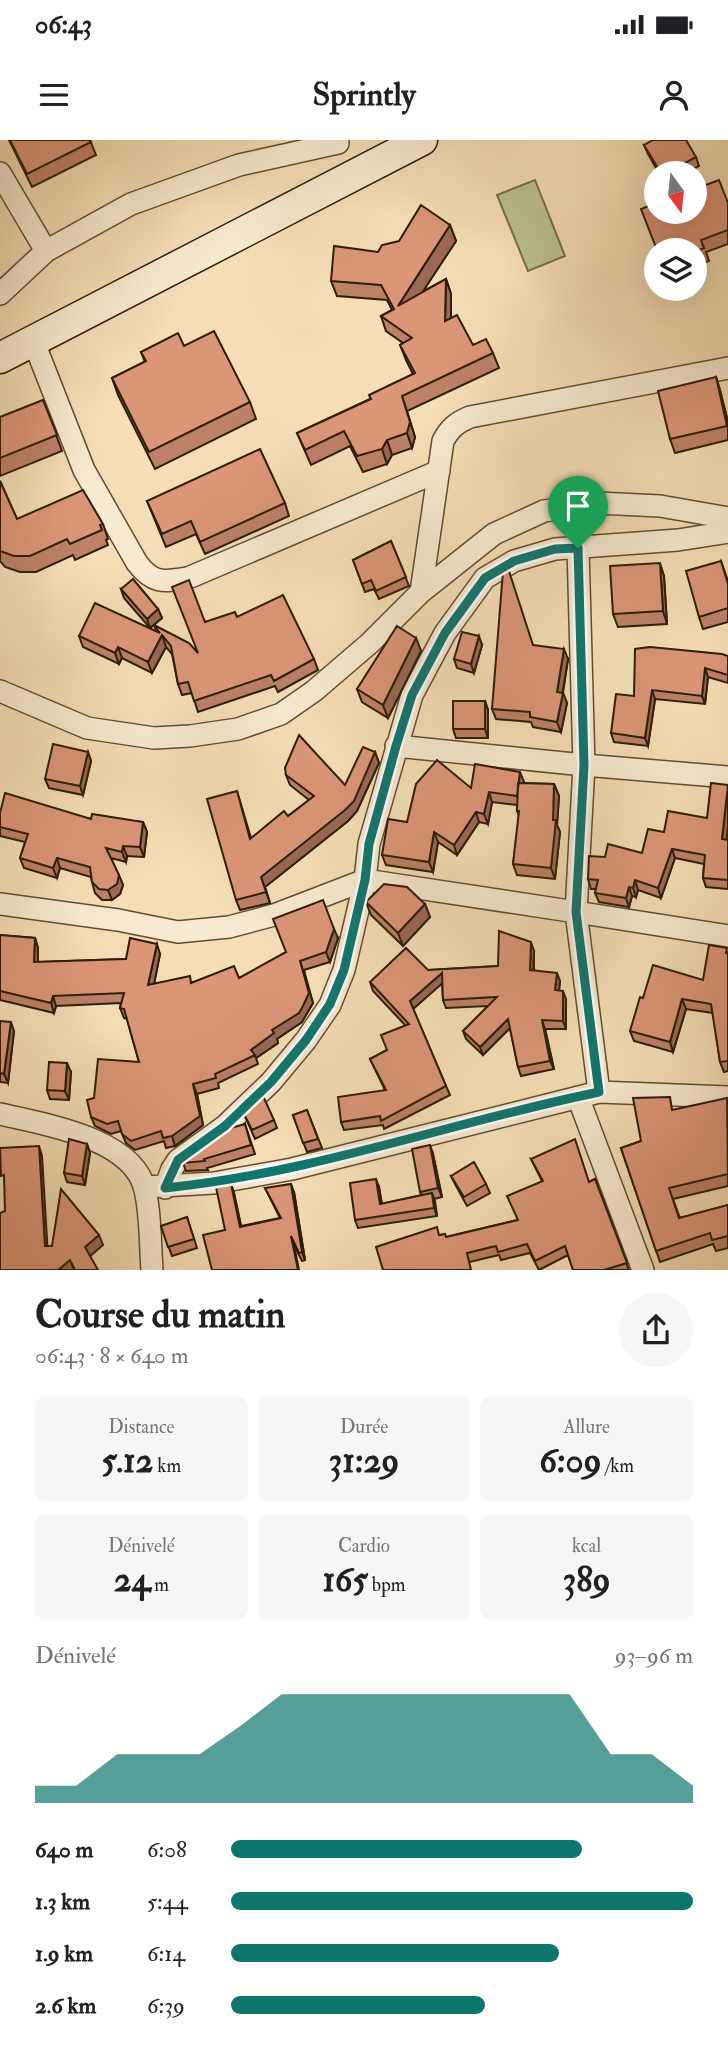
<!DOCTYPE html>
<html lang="fr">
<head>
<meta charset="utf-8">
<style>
  :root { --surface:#fff; --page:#f6f6f6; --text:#202124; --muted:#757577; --accent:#0f766e }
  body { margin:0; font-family:"IM FELL Double Pica",serif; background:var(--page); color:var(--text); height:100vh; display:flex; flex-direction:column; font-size:26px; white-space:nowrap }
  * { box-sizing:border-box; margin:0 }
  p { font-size:23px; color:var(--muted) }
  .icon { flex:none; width:38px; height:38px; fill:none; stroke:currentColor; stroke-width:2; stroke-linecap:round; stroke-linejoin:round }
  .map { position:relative; height:1130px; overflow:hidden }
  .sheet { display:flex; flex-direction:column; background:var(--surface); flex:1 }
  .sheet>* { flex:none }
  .needle { width:46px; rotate:165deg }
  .controls { position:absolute; left:644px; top:21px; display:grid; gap:14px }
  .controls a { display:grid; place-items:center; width:63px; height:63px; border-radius:50%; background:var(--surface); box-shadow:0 7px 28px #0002; font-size:35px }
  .pin { position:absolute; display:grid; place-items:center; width:60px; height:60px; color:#fff; margin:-72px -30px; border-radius:50% 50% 50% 0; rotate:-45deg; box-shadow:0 0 7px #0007 }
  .pin .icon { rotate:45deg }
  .round { display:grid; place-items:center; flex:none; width:74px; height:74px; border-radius:37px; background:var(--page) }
  .headline { display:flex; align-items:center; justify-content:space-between; height:119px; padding:0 35px }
  h1 { font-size:38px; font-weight:700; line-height:52px }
  .metrics { display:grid; grid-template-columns:repeat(3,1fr); gap:10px; height:119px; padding:7px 35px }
  .metrics div { display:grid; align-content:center; border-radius:10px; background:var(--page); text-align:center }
  .metrics b { font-size:35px; font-weight:700 }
  .metrics small { font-size:19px; font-weight:400 }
  .metrics p { font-size:19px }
  .chart { height:196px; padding:14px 35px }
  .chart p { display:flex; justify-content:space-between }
  .chart svg { width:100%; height:126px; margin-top:7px; fill:var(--accent); opacity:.7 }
  ul { padding:0 35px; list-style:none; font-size:23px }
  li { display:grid; grid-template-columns:112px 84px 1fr; align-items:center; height:52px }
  li i { height:18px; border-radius:9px; background:var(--accent) }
  .status { display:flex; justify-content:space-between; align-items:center; height:49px; padding:0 35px; background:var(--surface); direction:ltr }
  .status svg { height:19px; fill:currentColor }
  header { display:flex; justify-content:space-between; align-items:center; height:91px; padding:0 35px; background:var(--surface); font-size:32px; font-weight:700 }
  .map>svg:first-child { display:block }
  .green { fill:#bbc18e; stroke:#746e4b; stroke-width:2 }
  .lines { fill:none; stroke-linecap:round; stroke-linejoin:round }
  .street-casing { stroke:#604c34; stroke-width:24 }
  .secondary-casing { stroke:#2e1c08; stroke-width:33 }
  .street { stroke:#f8ead0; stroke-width:21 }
  .secondary { stroke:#f8ead0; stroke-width:30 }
  .wall { fill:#bc8167; stroke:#2e1c08; stroke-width:2 }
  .shaded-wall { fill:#996954; stroke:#2e1c08; stroke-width:2 }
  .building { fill:#db9678; stroke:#2e1c08; stroke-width:2 }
  .route-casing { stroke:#fff; stroke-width:14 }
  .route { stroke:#0f766e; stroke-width:9 }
</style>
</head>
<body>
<div class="status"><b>06:43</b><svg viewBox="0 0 49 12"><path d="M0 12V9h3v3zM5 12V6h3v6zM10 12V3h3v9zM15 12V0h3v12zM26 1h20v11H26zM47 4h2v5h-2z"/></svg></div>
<header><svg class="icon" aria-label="menu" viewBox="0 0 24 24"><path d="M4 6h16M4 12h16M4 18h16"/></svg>Sprintly<svg class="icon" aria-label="person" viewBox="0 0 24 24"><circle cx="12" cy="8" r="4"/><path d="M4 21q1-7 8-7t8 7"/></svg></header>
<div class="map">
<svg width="728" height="1130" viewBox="0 0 728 1130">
  <rect width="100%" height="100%" fill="#f5deb6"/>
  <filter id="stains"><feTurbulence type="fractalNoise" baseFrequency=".00286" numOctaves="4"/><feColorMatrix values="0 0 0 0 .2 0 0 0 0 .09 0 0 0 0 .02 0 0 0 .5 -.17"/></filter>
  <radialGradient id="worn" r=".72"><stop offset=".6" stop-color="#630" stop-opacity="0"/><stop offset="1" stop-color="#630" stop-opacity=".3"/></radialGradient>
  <path class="green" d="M535,40L565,116L528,131L497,55Z"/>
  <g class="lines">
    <g class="street-casing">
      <path id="street" d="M0,33L46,111L0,154
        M46,111L131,64L239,25L338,3
        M33,200L84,330L137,423C153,444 163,442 188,438L439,331
        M578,408L584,625L728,637
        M421,452L443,301C450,288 456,283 470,277L728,228
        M0,551L87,588L154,598L190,596L238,589L281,574L314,551L370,503L421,452L494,394L544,371L598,363L660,366L728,378
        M0,764L118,780L178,792L229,787L274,775L365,740L576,772L584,625L396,606
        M599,952L728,957
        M578,957L643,1130
        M0,974C43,984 134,998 145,1050C151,1075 150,1104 152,1130
        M145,1047L214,1043L292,1029L599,952L576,772L728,796
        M165,1048L172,1029L178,1020L225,986L271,942L306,900L330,865L344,830L365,740L369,704L412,555L445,493L485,438L514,421L555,409L678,400L728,392"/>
    </g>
    <g class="secondary-casing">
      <path id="secondary" d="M0,218L422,0"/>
    </g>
    <use href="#street" class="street"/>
    <use href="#secondary" class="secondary"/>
  </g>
  <path class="wall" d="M9,0H90L96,15L32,47Z
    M644,5L696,17L699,26L686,33H659L648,14Z
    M728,63V104L706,112L709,121L695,126V110H657Z
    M450,85L456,101L422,152L446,139L451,154V178L473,205L493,213L499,228L407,271L415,297L412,308L392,315L387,324L363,332L350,306L311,325L297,293L370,259L413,234L406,220L400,205L403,203L386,191L381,176L392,170L387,160L337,156L331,141L378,112Z
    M184,206L250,262L256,279L155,329L118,255L112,238L145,222L141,212Z
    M716,237L720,250L728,282V300L675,313L670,299Z
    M43,260L62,311L0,336V277Z
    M0,341L17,379L103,384L108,399L106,400L108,405L75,420L73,415L36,432H20L5,427L0,421Z
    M147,361L285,363L289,376L205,414L196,394L166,407Z
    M391,401L409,446L379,459L374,449L365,452L353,420Z
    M721,421L728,441V482L703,489L699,477Z
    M664,436L667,484L618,487L613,474Z
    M121,449L158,469L162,478L150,488L124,458Z
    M237,477L314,519L318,530L278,552L275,546L198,572L192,553L182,555L178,544L172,514L166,507L152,533L122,518L119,524L83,507L79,496L156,491L154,485L197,513L205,482Z
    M416,498L421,511L388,578L362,562L357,549Z
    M482,505L474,533L457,528L454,519Z
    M728,516V543L708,537L705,564L655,559L648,606L614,602L611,593L634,556Z
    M568,519L563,553L567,563L561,592L533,587L531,582L496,579L492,569Z
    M485,561L488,570V598H456L453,589Z
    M88,612L91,621L83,655L49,648L45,639Z
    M375,612L379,623L357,671L348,681L265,747L270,763L240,770L236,760L237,651L251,698L288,676L309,660L290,645L286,635L345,645Z
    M524,642V643L554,644L559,656L557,685L560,692L555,739L517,735L513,724L519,676L517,671V665L492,662L488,684L479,682L457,715L438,702L433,732L386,725L382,715L407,682L471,648Z
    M728,645V685L726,699L728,700V749L706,747L703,738L704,724L675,718L661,758L638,750L636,757L632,756L629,767L599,762L595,753L596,749H591L588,739L642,713L664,692L707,678Z
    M0,673L143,682L147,692L144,717L127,716L126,722L111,718L123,745L120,754L112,760H102L95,753L92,742L91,737L60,728L57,738L24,728L20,718L25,702L0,696Z
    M366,762L425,764L430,777L403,806L371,775Z
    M0,795L35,798L38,808V822L126,819L160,814L154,843L192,842L239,838L338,798L330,822L304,830L313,863L302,882L277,899L278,903L256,918L258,924L218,943L219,948L197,954L203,985L175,1006L166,1008L164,1001L135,1010L126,1003L121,991L111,994L95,986L91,977L94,958L139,922L127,879L124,878L120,868L121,863L56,866L54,873L0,860Z
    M534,811V830L560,841L559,851L566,859V889H545L554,929L521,936L518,927L510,888L483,915L466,899L463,891L488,866L446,868L443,860L442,843L413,869L450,955L384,989L383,985L344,990L341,982L385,950L370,919L387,910L405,885L373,851L370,842L428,830L498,826Z
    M728,812V931L724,932L720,922L713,873L686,869L673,912L634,901L630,891L643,858L703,840Z
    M0,881L14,891L8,943L0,942Z
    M71,932L69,960L50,959L47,950Z
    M728,960V1046L673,1059L680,1078L728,1065V1108L716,1111L713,1104L660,1122L621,1008L641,1001L674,970Z
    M307,970L322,1008L307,1012L293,975Z
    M244,974L274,980L277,988L255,999Z
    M245,984L255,1014L207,1028L208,1030L186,1031L183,1023Z
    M87,1004L90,1013L85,1045L67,1042L64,1033Z
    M433,1014L442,1057L434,1059L437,1076L358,1088L355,1080L379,1047L382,1064L422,1055L420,1052Z
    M531,1019L589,1042L595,1039L629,1130H573L568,1115L539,1130L530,1113L501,1120L499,1115L470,1122L440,1095L446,1097L517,1080L542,1041Z
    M451,1036L486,1044L490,1053L467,1066L455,1044Z
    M231,1044L234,1053L241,1086L280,1078L265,1048L294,1052L305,1120L302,1121L294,1105L225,1090Z
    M187,1077L197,1108L172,1116L161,1086Z"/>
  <path class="shaded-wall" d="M450,85L456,101L403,182L398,166Z
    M446,139L451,154V197L445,181Z
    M716,237L720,250L728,282V288Z
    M402,256L415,297L412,308L407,293Z
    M387,300L392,315L387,324L382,309Z
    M660,423L664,436L667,484L663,471Z
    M158,469L162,478L150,488L147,479Z
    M162,495L166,507L152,533L148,522Z
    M479,496L482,505L474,533L471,524Z
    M416,498L421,511L388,578L383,565Z
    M118,507L122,518L119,524L115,513Z
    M564,509L568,519L561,562L557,552Z
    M705,528L708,537L705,564L702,556Z
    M652,550L655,559L648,606L645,598Z
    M563,553L567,563L561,592L557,582Z
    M485,561L488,570V598L485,589Z
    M88,612L91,621L83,655L80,646Z
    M375,612L379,623L357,671L348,681L265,747L270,763L261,737Z
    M520,632L524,642L521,666L517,656Z
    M554,644L559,656L557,685L560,692L555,739L551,728Z
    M728,645V685L726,708L722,699Z
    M489,652L492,662L488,684L484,674Z
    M476,672L479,682L457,715L454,705Z
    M143,682L147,692L144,717L140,707Z
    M434,692L438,702L433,732L429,722Z
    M123,706L127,716L126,722L122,712Z
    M672,709L675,718L661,758L658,748Z
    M57,718L60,728L57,738L53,728Z
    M119,735L123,745L120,754L112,760L108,750Z
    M635,740L638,750L636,757L633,748Z
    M629,747L632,756L629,767L626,758Z
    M425,764L430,777L403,806L398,793Z
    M334,789L338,798L330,822L326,812Z
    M35,798L38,808V832L34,822Z
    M531,802L534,811L533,838L530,830Z
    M157,804L160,814L152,855L148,845Z
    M300,821L313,863L302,882L277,899L278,903L256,918L251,910Z
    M442,833L445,841L413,869L410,861Z
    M557,833L560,841L558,859L555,850Z
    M563,851L566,859V889L563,881Z
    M53,856L56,866L54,873L51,863Z
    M682,859L686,869L673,912L670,902Z
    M508,879L511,887L483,915L480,907Z
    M542,880L545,889L554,929L550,921Z
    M11,882L14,891L8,943L4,934Z
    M67,923L71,932L69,960L65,951Z
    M193,944L197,954L203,985L175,1006L172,996Z
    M87,1004L90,1013L85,1045L82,1036Z
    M430,1005L433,1014L442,1057L438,1048Z
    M39,1006L42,1016L48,1116L45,1106Z
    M376,1039L379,1047L383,1072L380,1064Z
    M231,1044L234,1053L243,1095L240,1087Z
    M291,1044L294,1052L305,1120L302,1112Z
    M432,1053L435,1061L437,1076L434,1068Z
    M99,1095L103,1105L89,1117L85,1107Z
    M291,1096L294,1105L299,1130H298Z
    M70,1120L74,1130H58Z"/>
  <path class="building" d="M10,0H90L91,2L27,34Z
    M653,0H686L696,17L667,33H661L644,5Z
    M719,40L728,63V90L701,100L704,108L695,112V110H657L641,69L656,63V72H695V49Z
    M421,65L450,85L398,166L446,139L445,181L457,175L473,205L486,199L493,213L402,256L410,282L407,293L387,300L382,309L357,316L344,291L305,310L297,293L371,259L369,255L415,233L400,205L412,198L381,176L394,169L381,145L331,141L334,106L378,112L382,105L399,101Z
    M214,191L250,262L149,312L112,238L146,221L141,212L178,193L184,206Z
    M716,237L727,286L670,299L658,251Z
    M43,260L57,295L0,318V277Z
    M260,309L285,363L200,402L191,381L162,394L147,361Z
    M0,341L17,379L83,350L103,384L100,385L102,390L70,404L67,399L30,416H14L0,411Z
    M391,401L406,437L376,451L371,440L362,444L353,420Z
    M721,421L728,444V477V468L699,477L686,431Z
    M660,423L663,471L613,474L610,426Z
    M508,428L533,505L564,509L557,552L563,553L557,582L530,577V572L492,569L503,431Z
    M133,439L158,469L147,479L121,449Z
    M189,440L205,482L235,472L237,477L283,455L314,519L274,541L271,535L194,561L188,542L178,544L171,506L162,495L148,522L118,507L115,513L79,496L95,463L160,493L154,485L189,503L198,513L172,447Z
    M397,486L416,498L383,565L357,549Z
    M462,492L479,496L471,524L454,519Z
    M650,507L722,514L728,516V535L705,528L702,556L652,550L645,598L611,593L616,554L634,556L635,509Z
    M453,561H485V589H453Z
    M299,595L345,645L363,607L375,612L354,661L345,670L261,737L266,752L236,760L207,659L237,651L250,699L284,671L288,676L314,656L286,635L285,628Z
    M53,604L88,612L80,646L45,639Z
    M437,620L471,648L475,624L520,632L517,656L489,652L484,674L476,672L454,705L434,692L429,722L382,715L388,679L407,682L416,644Z
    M518,643L554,644L553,680H556L551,728L513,724L519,671H517Z
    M711,643L728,645L722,699L728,700V740L703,738L705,715L672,709L658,748L635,740L633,748L629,747L626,758L595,753L598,740L588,739L589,716L605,717L608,704L642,713L648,689L664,692L668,671L707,678Z
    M5,653L91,679L92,674L143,682L140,707L123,706L122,712L106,708L119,735L117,744L108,750L99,749L92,742L90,727L57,718L53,728L20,718L28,694L0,687V673Z
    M384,744L407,747L425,764L398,793L366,762Z
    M323,760L334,789L326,812L300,821L309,853L303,866L299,873L272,890L274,893L251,910L255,915L215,934L216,938L193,944L200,976L172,996L163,998L161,991L131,1001L122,994L118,981L107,984L91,977L87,960L94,958L98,919L139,922L124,869L120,868L124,853L53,856L51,863L0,851V795L35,798L34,822L126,819L130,798L157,804L148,845L190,836L191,843L234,826L239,838L286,812L273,779Z
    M499,791L531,802L530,830L557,833L555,850L563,851V881L542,880L550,921L518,927L508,879L480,907L463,891L497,857L443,860L442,833L410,861L446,946L381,981L380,976L341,982L338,957L386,950L370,919L387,910L381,895L409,884L370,842L406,808L428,830L498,826Z
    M709,805L727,808L726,813H728V921L720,922L711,864L682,859L670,902L630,891L640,857L643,858L653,825L703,840Z
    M0,881L11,882L4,934L0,933Z
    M49,922L67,923L65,951L47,950Z
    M263,956L274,980L252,990L244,974Z
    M670,957L672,970L727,958L728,1034L669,1048L679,1078L728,1065V1096L712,1100L710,1093L656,1111L621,1008L641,1001L633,958Z
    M307,970L318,999L303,1003L293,975Z
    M245,984L251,1005L204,1019L205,1021L183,1023L227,989Z
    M69,999L87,1004L82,1036L64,1033Z
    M575,999L589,1042L595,1039L627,1123L604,1130H573L565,1106L535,1121L527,1104L498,1112L496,1106L467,1113L471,1130H383L376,1107L437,1087L439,1095L445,1094L446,1097L518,1080L507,1056L543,1041L531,1019Z
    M430,1005L438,1048L420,1052L412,1009Z
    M39,1006L45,1106H52L61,1049L99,1095L85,1107L98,1130H75L70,1120L58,1130H0V1073L5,1071L4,1035L1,1036L0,1008Z
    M474,1022L486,1044L464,1057L451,1036Z
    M376,1039L380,1064L432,1053L434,1068L355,1080L350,1043Z
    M231,1044L240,1087L281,1078L265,1048L291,1044L302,1112L299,1113L291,1096L298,1130H212L203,1095L225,1090L216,1047Z
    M187,1077L194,1099L168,1107L161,1086Z"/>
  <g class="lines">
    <g class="route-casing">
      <path id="route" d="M578,408L584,625L576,772L599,952C453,982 313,1033 165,1048L178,1020L225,986L271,942L306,900L330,864L344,830L365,740L369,704L396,606L412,555L445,493L485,438L514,421L555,409Z"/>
    </g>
    <use href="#route" class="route"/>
  </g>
  <rect width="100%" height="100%" filter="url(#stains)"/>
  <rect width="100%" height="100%" fill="url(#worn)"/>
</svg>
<div class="controls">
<a><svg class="needle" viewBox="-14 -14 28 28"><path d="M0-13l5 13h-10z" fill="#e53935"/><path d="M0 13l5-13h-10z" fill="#757577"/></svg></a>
<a><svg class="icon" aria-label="layers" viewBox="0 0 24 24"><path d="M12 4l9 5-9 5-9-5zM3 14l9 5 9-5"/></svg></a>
</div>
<div class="pin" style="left:578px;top:408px;background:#1e9e55"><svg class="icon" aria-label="arrive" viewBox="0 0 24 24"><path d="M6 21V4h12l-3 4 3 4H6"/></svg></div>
</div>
<section class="sheet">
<div class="headline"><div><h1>Course du matin</h1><p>06:43 · 8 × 640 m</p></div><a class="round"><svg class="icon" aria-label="share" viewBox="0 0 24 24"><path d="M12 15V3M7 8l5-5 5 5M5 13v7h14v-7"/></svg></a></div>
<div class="metrics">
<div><p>Distance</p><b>5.12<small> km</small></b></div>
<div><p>Durée</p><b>31:29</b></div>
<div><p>Allure</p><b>6:09<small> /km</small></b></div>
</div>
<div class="metrics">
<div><p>Dénivelé</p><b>24<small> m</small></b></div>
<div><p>Cardio</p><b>165<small> bpm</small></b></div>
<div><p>kcal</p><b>389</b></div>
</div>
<div class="chart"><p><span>Dénivelé</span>93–96 m</p>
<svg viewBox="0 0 160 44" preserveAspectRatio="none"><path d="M0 44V38L10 38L20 27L30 27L40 27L50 17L60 6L70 6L80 6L90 6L100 6L110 6L120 6L130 6L140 27L150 27L160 38V44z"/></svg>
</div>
<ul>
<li><b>640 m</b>6:08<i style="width:76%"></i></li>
<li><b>1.3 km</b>5:44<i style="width:100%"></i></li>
<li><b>1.9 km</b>6:14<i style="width:71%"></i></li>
<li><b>2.6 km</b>6:39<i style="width:55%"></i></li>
</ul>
</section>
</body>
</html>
